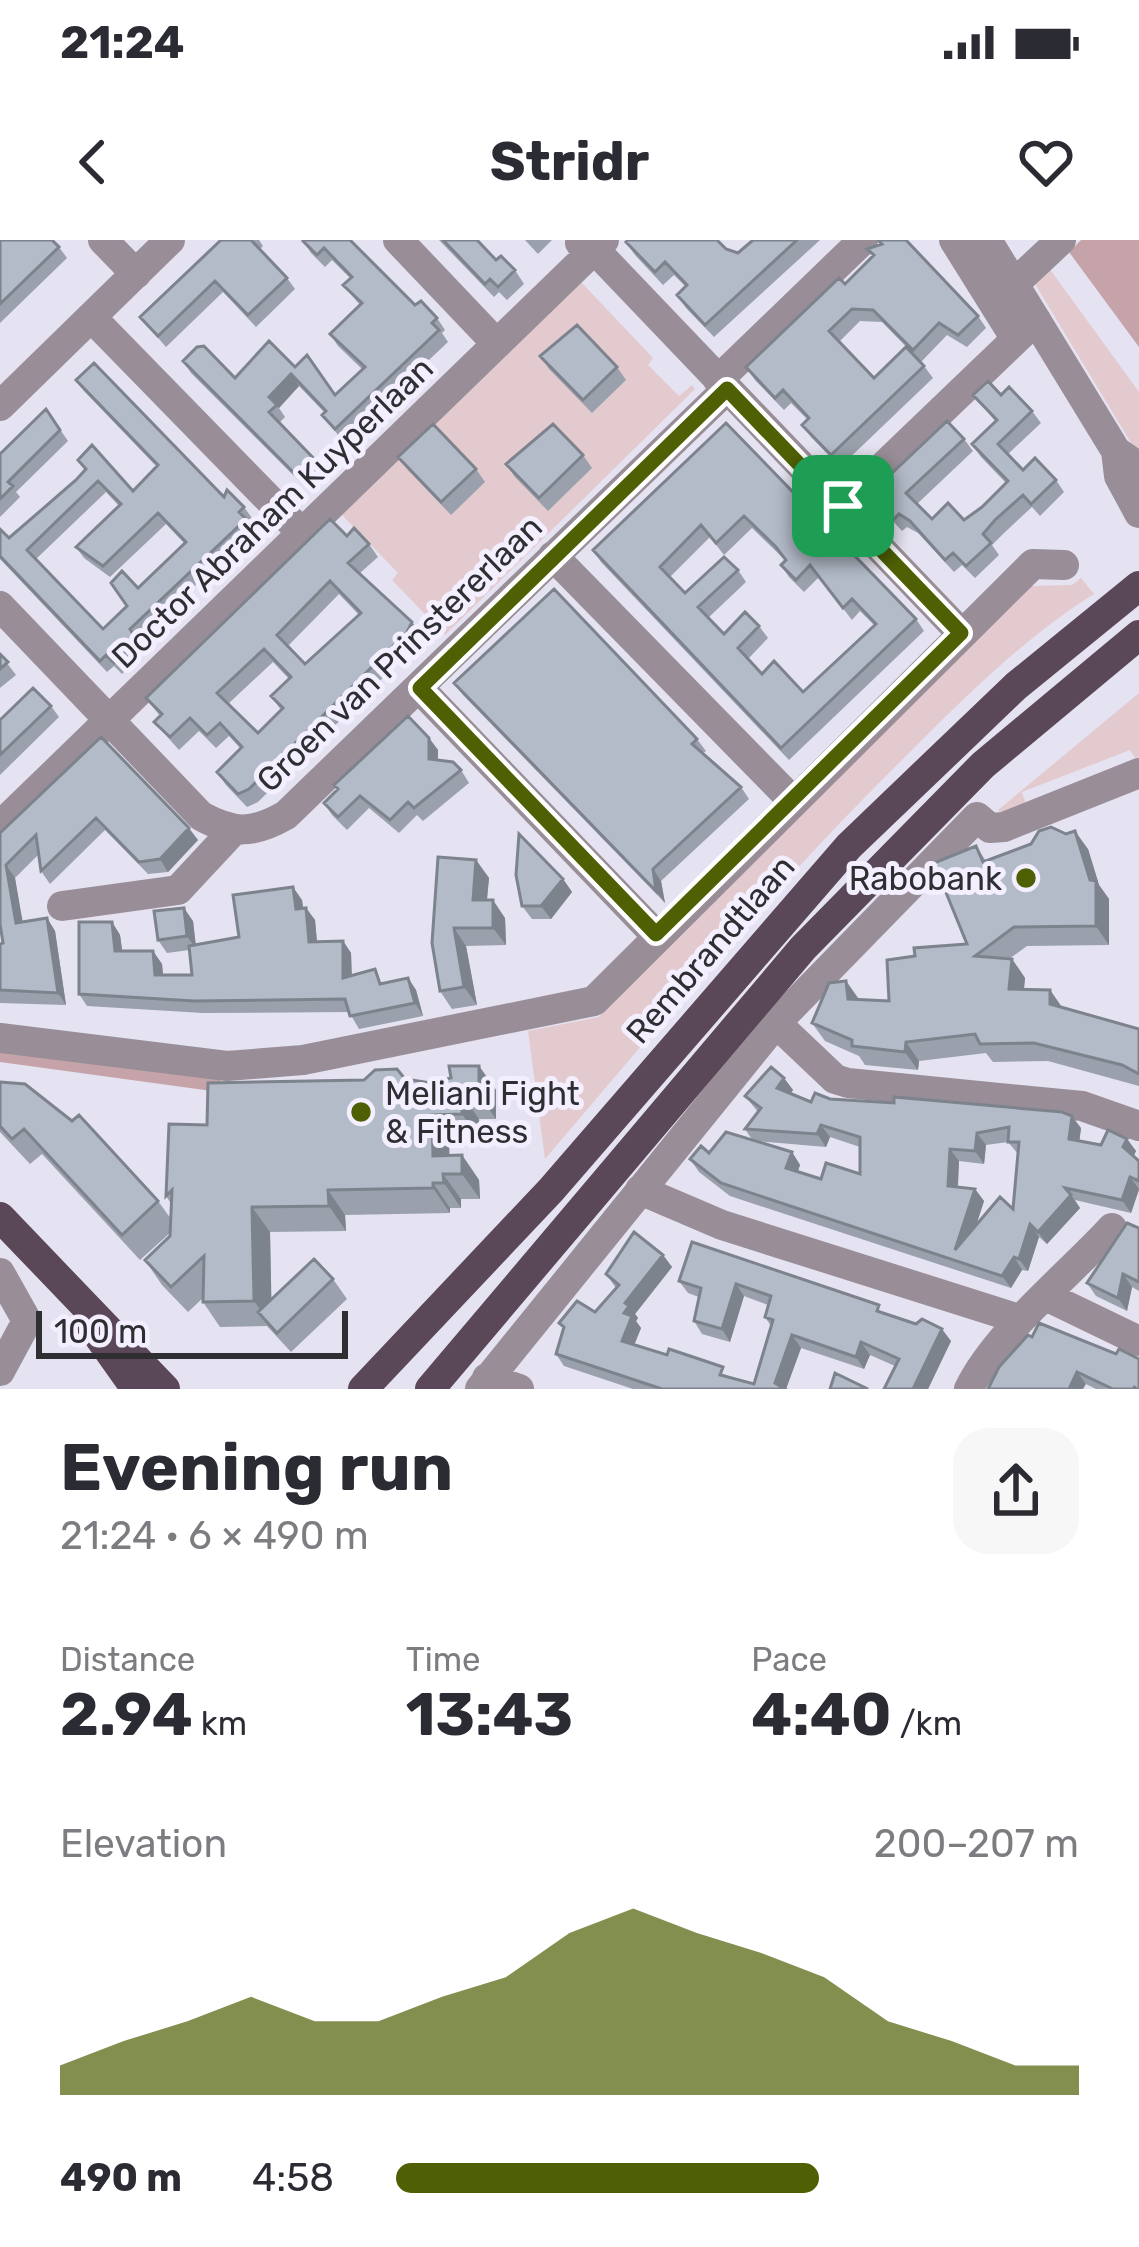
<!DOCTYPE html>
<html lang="en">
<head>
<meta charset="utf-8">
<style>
  :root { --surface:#fff; --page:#f7f7f7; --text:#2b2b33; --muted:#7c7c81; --accent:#4f6004 }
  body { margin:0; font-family:Rubik,sans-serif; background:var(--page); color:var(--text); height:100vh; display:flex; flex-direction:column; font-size:45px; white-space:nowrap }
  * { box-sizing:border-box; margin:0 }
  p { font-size:39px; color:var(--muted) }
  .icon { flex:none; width:66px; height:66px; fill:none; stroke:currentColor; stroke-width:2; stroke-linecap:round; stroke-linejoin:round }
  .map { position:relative; height:1149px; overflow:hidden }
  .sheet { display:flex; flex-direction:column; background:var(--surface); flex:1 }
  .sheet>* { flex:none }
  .scale { position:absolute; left:36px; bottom:30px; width:312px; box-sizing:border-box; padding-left:12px; border:6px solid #2f2e33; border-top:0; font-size:33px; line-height:42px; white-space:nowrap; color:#2f2e33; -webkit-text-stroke:9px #f3effe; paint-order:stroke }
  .pin { position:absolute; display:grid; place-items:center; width:102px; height:102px; color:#fff; margin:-51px; border-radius:24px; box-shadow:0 6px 18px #0006 }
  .round { display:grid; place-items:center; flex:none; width:126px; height:126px; border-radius:36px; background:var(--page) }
  .summary { display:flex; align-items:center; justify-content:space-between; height:204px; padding:0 60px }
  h1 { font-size:66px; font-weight:700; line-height:90px }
  .figures { display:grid; grid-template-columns:repeat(3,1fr); gap:18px; height:204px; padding:12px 60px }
  .figures div { display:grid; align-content:center }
  .figures b { font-size:60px; font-weight:700 }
  .figures small { font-size:33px; font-weight:400 }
  .figures p { font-size:33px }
  .chart { height:336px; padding:24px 60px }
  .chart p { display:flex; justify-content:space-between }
  .chart svg { width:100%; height:216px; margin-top:12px; fill:var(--accent); opacity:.7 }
  ul { padding:0 60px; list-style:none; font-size:39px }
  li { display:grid; grid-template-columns:192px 144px 1fr; align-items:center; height:90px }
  li i { height:30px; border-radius:15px; background:var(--accent) }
  .status { display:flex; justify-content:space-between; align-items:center; height:84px; padding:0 60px; background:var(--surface); direction:ltr }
  .status svg { height:33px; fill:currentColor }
  header { display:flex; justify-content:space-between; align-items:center; height:156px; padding:0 60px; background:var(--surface); font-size:54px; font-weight:700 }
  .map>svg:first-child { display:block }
  .green { fill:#e3cace }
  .forest { fill:#c5a3a9 }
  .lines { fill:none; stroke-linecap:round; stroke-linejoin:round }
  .minor { stroke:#998e97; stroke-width:30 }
  .major { stroke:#5a4758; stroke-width:30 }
  .wall { fill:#9aa1ac; fill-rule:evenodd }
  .shaded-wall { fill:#7d838c }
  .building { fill:#b3bbc8; stroke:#7d838c; stroke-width:3; fill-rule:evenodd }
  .route-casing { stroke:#fff; stroke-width:24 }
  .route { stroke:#4f6004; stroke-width:15 }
  .poi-dot { fill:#4f6004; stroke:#f3effe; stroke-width:4.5 }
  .labels { text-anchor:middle; stroke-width:10; stroke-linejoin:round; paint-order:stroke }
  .street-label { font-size:33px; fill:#2f2e33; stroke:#f3effe }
  .poi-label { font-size:33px; fill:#2f2e33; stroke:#f3effe; text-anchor:end }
</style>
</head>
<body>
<div class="status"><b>21:24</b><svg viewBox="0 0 49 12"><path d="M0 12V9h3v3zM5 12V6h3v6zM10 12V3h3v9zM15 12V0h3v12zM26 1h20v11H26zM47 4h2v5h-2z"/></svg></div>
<header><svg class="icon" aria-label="back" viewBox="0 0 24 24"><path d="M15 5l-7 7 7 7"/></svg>Stridr<svg class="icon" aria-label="heart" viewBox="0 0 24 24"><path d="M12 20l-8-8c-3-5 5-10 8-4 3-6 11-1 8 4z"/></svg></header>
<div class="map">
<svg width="1139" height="1149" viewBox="0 0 1139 1149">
  <rect width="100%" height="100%" fill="#e5e2f1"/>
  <path class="green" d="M1049,28L1139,152V216L1035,44Z
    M581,42L653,118L648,125L679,156L692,145L695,149L445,395L392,340L398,333L342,275Z
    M1081,338L1094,354C1028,395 968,454 913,509C779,640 666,777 545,919L528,791L599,777L667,698L1028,346L1072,345Z
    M1139,453V524L1130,510L1022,552L1027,568L1004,577L998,570Z"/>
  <path class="forest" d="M1081,0H1139V107L1069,12Z
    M0,809L223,838L212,851L0,822Z"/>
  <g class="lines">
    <path class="minor" d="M103,0L136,34
      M398,0L497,104
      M954,0L1014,96
      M987,0L1116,211L1139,227
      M580,3L594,9L961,393
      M1014,44L1061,0
      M91,77L302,293
      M718,140L863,0
      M0,166L170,0
      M1116,211L1119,236L1139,273
      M843,265L1036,80
      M553,316L791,559
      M0,366L201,576C234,594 253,594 286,575L727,149
      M420,449L656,695
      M0,586L604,0
      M62,666L178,650L233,591
      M776,783L835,839L848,843L1082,866L1139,886
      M0,798L227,826L303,820L594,761L1033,324L1064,325
      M640,950L722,985L1019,1079
      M0,1033L27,1081L0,1131
      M1048,1057L1139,1101
      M487,1138L519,1149
      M480,1149L776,783L977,577L990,588L1004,587L1139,533
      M969,1149C996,1093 1068,1036 1112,988"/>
    <path class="major" d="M0,977L165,1149
      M92,1087L136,1149
      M363,1149L551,950L849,606L1016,446L1139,346
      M430,1149L803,708L983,525L1139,395"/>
  </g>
  <path class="wall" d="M0,0L59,7L67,18L0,83Z
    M221,0H259L263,6L260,9L287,38L295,49L256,87L223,52L166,107L140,77Z
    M304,0L382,34L415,65L437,78L445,90L442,93L448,102L343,201L322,175L324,172L299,146L279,168L285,177L279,183L319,224L327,235L310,252L191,133L183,121L235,138L295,127L335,155L362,129L338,106L330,94L360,65L343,45L350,38L332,20L325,27L311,13L303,1Z
    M439,0H477L496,20L515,30L524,44L507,60L499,52L494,57Z
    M525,0H552L538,14Z
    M753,0H820L714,97L686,68L677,55L686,47L674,35L663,45L635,15L626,2L726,9L738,13Z
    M877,0H906L978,76L986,88L967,107L947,95L921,122L882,82L860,81L839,102L874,138L924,126L933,138L840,227L811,197L802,185L808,180L791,163L784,170L755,140L746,127L845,44L873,17L867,9L880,5Z
    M540,116L617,127L626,140L592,173L549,129Z
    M76,140L224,257L244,267L252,278L248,281L254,290L137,400L144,412L122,434L114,426L107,432L0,319V289L9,298L76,240L85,230L78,220L133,251L156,226L84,151ZM106,252L119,266L76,307L84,318L110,337L166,284L184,303L138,348L127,366L103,389L36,319Z
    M973,155H1001L1032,171L1041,183L1008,214L1023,230L1056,240L1064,252L1040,276L1032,267L1004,293L992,305L999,315L975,338L962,325L954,332L918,293L907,287L902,291L879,266L870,254L964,199L973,211L917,264L932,279L964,280L982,267L1006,243L981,217L972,204L996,182Z
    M46,169L68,201L16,252L20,257L0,277V214Z
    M726,183L916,379L924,391L789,520L601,322L593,310ZM752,288L784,319L786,321L781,325L789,337L804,352L819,337L852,380L860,371L874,385L803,452L762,434L748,419L768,398L759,386L724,394L708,378L746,342L738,330L685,353L669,338L710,297L724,315Z
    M583,215L592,228L548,271L515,237L506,224Z
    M398,217L476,229L485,242L451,275L408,230Z
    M347,296L369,304L378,317L360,333L412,382L421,395L416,405L258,562L247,567L226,545L217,532L241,509L229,496L216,508L199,491L179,510L154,482L160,476L146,458ZM339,354L359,375L305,424L288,406ZM273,422L289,439L271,456L281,470L258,493L228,464Z
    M0,414L16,435L0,448Z
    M454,443L697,499L706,511L703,513L741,547L749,559L661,641L665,663L463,455Z
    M51,466L59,477L0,535V480Z
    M101,497L198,600L168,632L148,634L105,590L50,644L41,631L39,614L15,638L22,682L47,678L55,691L66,765L0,763V704L3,703L0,593Z
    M429,498L438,510V520L461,530L469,543L423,581L417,575L399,593L369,568L347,590L332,575L324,563Z
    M976,606L986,621L1088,609L1099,645L1109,659V705L1027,706L1009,719H1012L1025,738L1024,749L1050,750L1062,767L1139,789V846L1048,821L993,822L986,813L919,821L918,830L865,825L859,816L825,801L812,783L846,741L859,759L889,761L915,716L967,704Z
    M476,620L489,638L487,660L505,678L506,705L466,706L477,765L452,769L440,751L432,703Z
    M563,639L572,652L551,679H532L522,666Z
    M302,660L303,668H306L315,680L317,702L343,701L351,713L352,736L385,743L408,738L416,750L423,776L359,789L349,772L203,773L87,766L79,754L112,682L120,695L122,711H153L162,724L163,735H192L189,710L167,713L158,700L193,681L196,705L239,697Z
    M479,826L496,850V879H479L480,899H449V916L462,915L479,940L480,959H461V968H450V973L345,975L346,991L270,992L271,1059L333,1039L347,1059L291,1112L267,1086L220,1087L203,1062V1058L188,1072L162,1045L145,1020L170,996L171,992L140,1020L42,914L30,924L0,892V842L158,961L171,979L172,965L166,956L207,885L405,839L431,843L451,838Z
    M784,838L793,850L791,853L811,862L830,859L1081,888L1079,901L1101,905L1127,899L1136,911L1133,917L1139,921V950L1131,973L1075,960L1080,968L1047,1004L1039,997L1028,1031L1022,1030L1011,1048L730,956L699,932L690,919L753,901L745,889L758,872L745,856ZM830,897L860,907V934L821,939L798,932L800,925L792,912L756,901L826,907ZM1008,902L1018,914L1013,969L976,985L984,961L975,949L958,947L959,921L984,924L986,905Z
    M1139,988V1051L1132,1047L1127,1071L1096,1056L1087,1043Z
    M692,1002L886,1074L951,1101L928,1149H884L895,1126L870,1115L864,1129L801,1108L786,1149H633L564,1126L556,1114L564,1089L559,1083L595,1072L616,1048L606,1034L663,1015L672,1027L635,1074L638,1078L636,1081L641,1088L634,1105L754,1144L771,1086L765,1077L768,1065L744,1056L730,1102L702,1094L694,1081L699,1057L688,1053L679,1041Z
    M1032,1097L1116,1114L1139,1149H1096L1086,1144Z"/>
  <path class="shaded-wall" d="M291,134L299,146L279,168L269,157Z
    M412,382L421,395L416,405L407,392Z
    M429,498L438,510L437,531L429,519Z
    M189,588L198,600L168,632L160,619Z
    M1075,591L1088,609L1099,645L1109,659V705L1096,686L1090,640Z
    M476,620L489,638L485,678L473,660Z
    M6,625L15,638L25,695L16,683Z
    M653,629L661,641L665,663L656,651Z
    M563,639L572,652L551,679L541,666Z
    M293,647L302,660L305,681L296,669Z
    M493,660L505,678L506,705L493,688Z
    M184,668L193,681L196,709L187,696Z
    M306,668L315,680L318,714L309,702Z
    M47,678L55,691L66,765L58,753Z
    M112,682L120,695L124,724L115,711Z
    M454,688L466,706L477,765L464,747Z
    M343,701L351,713L352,750L343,738Z
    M153,711L162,724L164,747L155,735Z
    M1012,719L1025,738L1022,767L1009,749Z
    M408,738L416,750L423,776L415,763Z
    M846,741L859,760L848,759Z
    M1050,750L1063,769L1050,764Z
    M906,802L919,821L918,830L905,812Z
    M479,826L496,850V879L479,855Z
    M784,838L793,850L785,860L777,848Z
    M462,855L479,879L480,899L462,874Z
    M432,875L449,899L450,934L433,916Z
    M1072,876L1081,888L1078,912L1069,899Z
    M821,885L830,897L826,907L817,894Z
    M977,893L986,905L984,924L975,911Z
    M1127,899L1136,911L1132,920L1123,907Z
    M950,909L959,921L957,959L948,946Z
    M792,912L800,925L794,940L786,928Z
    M462,915L479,940L480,959L462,934Z
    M443,934L461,959V968L444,943Z
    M1130,937L1139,949L1131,973L1122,960Z
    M433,943L450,968V973L433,948Z
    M975,949L984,961L964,1023L955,1010Z
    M328,950L345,975L346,991L329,966Z
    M1071,955L1080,968L1047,1004L1038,992Z
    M252,967L270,992L272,1086L254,1061Z
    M1030,984L1039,997L1028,1031L1019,1019Z
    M663,1015L672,1027L635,1074L638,1078L636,1081L641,1088L631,1113L622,1101L625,1063Z
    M1014,1017L1022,1030L1011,1048L1002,1036Z
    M1123,1034L1132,1047L1127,1071L1118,1058Z
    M736,1044L744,1056L730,1102L722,1089Z
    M942,1089L951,1101L928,1149H913Z
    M792,1095L801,1108L786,1149H779L775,1143Z
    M861,1102L870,1115L864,1129L856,1117Z
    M1077,1132L1086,1144L1083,1149H1069Z"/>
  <path class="building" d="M0,0H52L59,7L0,64Z
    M221,0H251L287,38L248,75L215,41L158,96L140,77Z
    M304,0H350L415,65L421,61L437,78L432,83L439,90L335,189L322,175L326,171L291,134L269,157L277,165L269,172L319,224L301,240L183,121L197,107L204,106L235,138L269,101L295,127L307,115L335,155L365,127L330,94L362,63L343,45L352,37L324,8L317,15L303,1Z
    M443,0H477L496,20L501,16L515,30L498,47L490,39L485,44Z
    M628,0H717L726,9L738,13L753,0H797L705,85L677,55L687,45L665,22L655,32L626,2Z
    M878,0H906L978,76L958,95L939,83L913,110L873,70L852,69L829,91L874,138L906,107L924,126L831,215L802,185L809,178L783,150L775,158L746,127L839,38L845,44L874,15L867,9L882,4Z
    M577,85L617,127L583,160L540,116Z
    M94,123L224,257L227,250L244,267L239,272L246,279L130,389L137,401L114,423L106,415L100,421L0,316V289L9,298L76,240L86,229L78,220L92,205L133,251L158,225L76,140ZM98,241L121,264L76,307L103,326L158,273L186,302L138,348L122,331L111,343L127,366L103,389L27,310Z
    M988,141L1001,155L1009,147L1032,171L998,204L1023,230L1035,218L1056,240L1031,264L1023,255L995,280L983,294L991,303L966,326L953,313L945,320L910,281L899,274L894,279L870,254L947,181L964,199L906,253L932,279L948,263L964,280L982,267L1008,241L972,204L997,180L973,155Z
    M46,169L60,190L8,242L13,246L0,259V214Z
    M726,183L916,379L781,508L593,310ZM744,276L776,307L786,320L781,325L796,340L810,325L843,368L852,359L876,384L803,452L774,421L762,434L738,408L759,386L745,372L724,394L698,367L738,330L724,317L685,353L660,327L701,285L716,303Z
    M433,184L476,229L441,262L398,217Z
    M553,184L583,215L539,258L506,224Z
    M330,279L347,296L354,288L369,304L348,323L412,382L407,392L249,549L238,554L217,532L242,507L220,483L207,495L190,478L170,497L154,482L162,474L146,458ZM330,341L361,373L305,424L277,395ZM264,409L291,437L271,456L283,468L258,493L217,453Z
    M554,349L697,499L692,504L741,547L653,629L656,651L454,443Z
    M0,414L8,422L0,429Z
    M33,448L51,466L0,515V480Z
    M408,476L429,498V519L453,522L461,530L414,568L408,562L390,580L360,556L338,577L324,563L338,549L334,545Z
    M101,497L189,588L160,619L139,622L96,578L41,631L36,595L6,625L16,683L47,678L58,753L0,750V704L3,703L0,684V593Z
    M1051,587L1066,594L1075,591L1090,640L1096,641V686L1014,687L975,716L1012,719L1009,749L1050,750V764L1139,789V834L1122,825L1034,803L980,804L975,794L906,802L905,812L852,806V800L812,783L829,743L846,741L848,759L889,761L887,720L915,716L914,708L967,704L934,623L976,606L983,622L1031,604L1039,591Z
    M519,594L563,639L541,666H522L516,635Z
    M438,617L476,620L473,660H493V688H454L464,747L440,751L432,703Z
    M293,647L296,669L306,668L309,702L343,701V738L375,729L380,744L408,738L415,763L350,776L345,759L194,761L79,754V682H112L115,711H153L155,735H192L189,706L239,697L233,655Z
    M184,668L187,696L158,700L154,671Z
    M449,826H479V855H462V874L432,875L433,916L462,915V934H443L444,943H433V948L328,950L329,966L252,967L254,1061L203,1062L204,1016L171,1047L145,1020L170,996L172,950L166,956L169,884L207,885L208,843L364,840L375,830L397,829L405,839L431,843L451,838Z
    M771,827L784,838L777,848L811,862L815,853L830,859L894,863V857L1062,872L1072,876L1069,899L1101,905L1108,890L1127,899L1123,907L1139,921V941L1130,937L1122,960L1065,948L1071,955L1038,992L1030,984L1019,1019L1014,1017L1002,1036L721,943L690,919L701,906L709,913L726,892L792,912L786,928L821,939L826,923L860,934V897L821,885L817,894L745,889L761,868L745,856ZM1009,887L1008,902H1019L1013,969L1000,957L955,1010L975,949L948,946L950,909L975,911L977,893Z
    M0,842L25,844L72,881L79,875L158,961L122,995L24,889L12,899L0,886Z
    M1127,983L1139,988V1042L1123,1034L1118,1058L1087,1043Z
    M634,992L663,1015L625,1063L629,1066L624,1073L632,1076L622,1101L667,1115L669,1109L723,1127L720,1135L754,1144L773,1080L765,1077L771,1056L736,1044L722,1089L694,1081L701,1048L679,1041L692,1002L879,1065L877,1071L916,1084L922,1079L942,1089L913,1149H884L899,1119L861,1102L856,1117L792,1095L775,1143L785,1149H662L556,1114L564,1087L559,1083L577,1061L595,1072L619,1045L606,1034Z
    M314,1019L333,1039L277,1093L258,1072Z
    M1039,1083L1116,1114L1119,1109L1139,1119V1149H1134L1135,1146L1133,1149H1113L1077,1132L1069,1149H988L999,1127L1028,1095L1032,1097Z
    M835,1133L868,1149H830Z"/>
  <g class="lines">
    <g class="route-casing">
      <path id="route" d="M727,149L961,393L656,694L420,448Z"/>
    </g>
    <use href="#route" class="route"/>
  </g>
  <g class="poi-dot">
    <circle cx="1026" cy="638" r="12"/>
    <circle cx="361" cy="872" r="12"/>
  </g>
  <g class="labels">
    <g class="street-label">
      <text transform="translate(272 272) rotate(-44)" y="12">Doctor Abraham Kuyperlaan</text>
      <text transform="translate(399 413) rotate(-44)" y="12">Groen van Prinstererlaan</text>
      <text transform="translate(710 709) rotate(-49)" y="12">Rembrandtlaan</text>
    </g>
    <g class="poi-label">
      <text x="1002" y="650">Rabobank</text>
      <text x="385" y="865" text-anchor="start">Meliani Fight<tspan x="385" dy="38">&amp; Fitness</tspan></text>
    </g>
  </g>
</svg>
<div class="scale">100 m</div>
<div class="pin" style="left:843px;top:266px;background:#1e9e55"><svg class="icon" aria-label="arrive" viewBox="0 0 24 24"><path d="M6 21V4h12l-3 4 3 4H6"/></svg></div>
</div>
<section class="sheet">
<div class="summary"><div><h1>Evening run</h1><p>21:24 · 6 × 490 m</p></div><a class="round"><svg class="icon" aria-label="share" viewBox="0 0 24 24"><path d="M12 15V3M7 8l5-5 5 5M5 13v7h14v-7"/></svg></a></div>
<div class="figures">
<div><p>Distance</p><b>2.94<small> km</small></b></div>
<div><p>Time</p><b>13:43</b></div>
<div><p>Pace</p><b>4:40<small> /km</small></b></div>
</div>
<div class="chart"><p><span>Elevation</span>200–207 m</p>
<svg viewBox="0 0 160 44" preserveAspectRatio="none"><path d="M0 44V38L10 33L20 29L30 24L40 29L50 29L60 24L70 20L80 11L90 6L100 11L110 15L120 20L130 29L140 33L150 38L160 38V44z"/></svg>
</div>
<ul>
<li><b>490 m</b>4:58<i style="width:62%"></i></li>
</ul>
</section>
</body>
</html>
